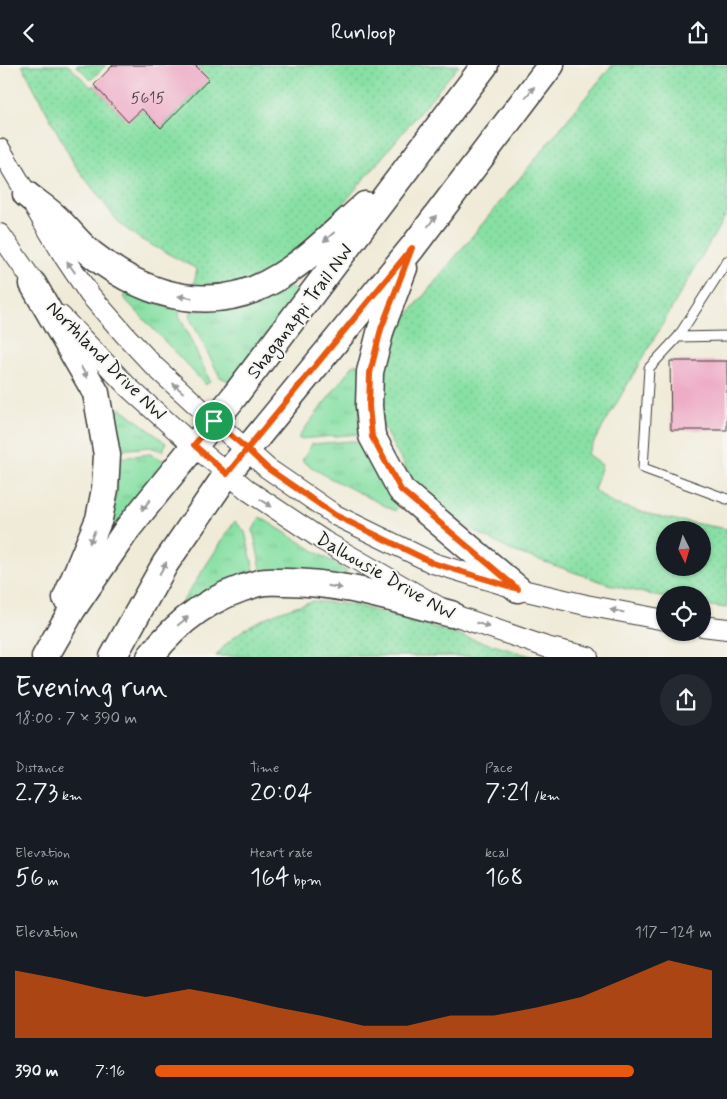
<!DOCTYPE html>
<html lang="en">
<head>
<meta charset="utf-8">
<style>
  :root { --surface:#171b24; --page:#242831; --text:#f1f3f6; --muted:#9ea1a6; --accent:#ea580c }
  body { margin:0; font-family:Mynerve,sans-serif; background:var(--page); color:var(--text); height:100vh; display:flex; flex-direction:column; font-size:19px; white-space:nowrap }
  * { box-sizing:border-box; margin:0 }
  p { font-size:16px; color:var(--muted) }
  .icon { flex:none; width:28px; height:28px; fill:none; stroke:currentColor; stroke-width:2; stroke-linecap:round; stroke-linejoin:round }
  .map { position:relative; height:592px; overflow:hidden }
  .side { display:flex; flex-direction:column; background:var(--surface); flex:1 }
  .side>* { flex:none }
  .needle { width:32px; rotate:175deg }
  .tools { position:absolute; left:656px; top:456px; display:grid; gap:10px }
  .tools a { display:grid; place-items:center; width:55px; height:55px; border-radius:50%; background:var(--surface); box-shadow:0 1px 4px #0004; font-size:25px }
  .pin { position:absolute; display:grid; place-items:center; width:42px; height:42px; color:#fff; margin:-21px; border:2px solid #fff; border-radius:50%; box-shadow:0 1px 5px #0007 }
  .round { display:grid; place-items:center; flex:none; width:52px; height:52px; border-radius:26px; background:var(--page) }
  .head { display:flex; align-items:center; justify-content:space-between; height:85px; padding:0 15px }
  h1 { font-size:28px; font-weight:600; line-height:38px }
  .metrics { display:grid; grid-template-columns:repeat(3,1fr); gap:8px; height:85px; padding:5px 15px }
  .metrics div { display:grid; align-content:center }
  .metrics b { font-size:25px; font-weight:600 }
  .metrics small { font-size:14px; font-weight:400 }
  .metrics p { font-size:14px }
  .chart { height:140px; padding:10px 15px }
  .chart p { display:flex; justify-content:space-between }
  .chart svg { width:100%; height:90px; margin-top:5px; fill:var(--accent); opacity:.7 }
  ul { padding:0 15px; list-style:none; font-size:16px }
  li { display:grid; grid-template-columns:80px 60px 1fr; align-items:center; height:38px }
  li i { height:12px; border-radius:6px; background:var(--accent) }
  header { display:flex; justify-content:space-between; align-items:center; height:65px; padding:0 15px; background:var(--surface); font-size:22px; font-weight:600 }
  .map>svg:first-child { display:block }
  .grass { fill:url(#grass-tufts); stroke:#527e60 }
  .park { fill:url(#park-dots); stroke:#527e60; fill-rule:evenodd }
  .building { fill:#eeacc6 }
  .lines { fill:none; stroke-linecap:round; stroke-linejoin:round }
  .service-casing { stroke:#3c3b38; stroke-width:11 }
  .tertiary-casing { stroke:#3c3b38; stroke-width:22 }
  .primary-casing { stroke:#3c3b38; stroke-width:29 }
  .service { stroke:#fff; stroke-width:9 }
  .tertiary { stroke:#fff; stroke-width:20 }
  .primary { stroke:#fff; stroke-width:26 }
  .oneway { fill:#999 }
  .route-casing { stroke:#fff; stroke-width:10 }
  .route { stroke:#ea580c; stroke-width:6 }
  .labels { text-anchor:middle; stroke-width:4; stroke-linejoin:round; paint-order:stroke }
  .number-label { font-size:16px; fill:#504046 }
  .street-label { font-size:19px; fill:#1c1c1c; stroke:#f6f6f2 }
</style>
</head>
<body>
<header><svg class="icon" aria-label="back" viewBox="0 0 24 24"><path d="M15 5l-7 7 7 7"/></svg>Runloop<svg class="icon" aria-label="share" viewBox="0 0 24 24"><path d="M12 15V3M7 8l5-5 5 5M5 13v7h14v-7"/></svg></header>
<div class="map">
<svg width="727" height="592" viewBox="0 0 727 592">
  <defs>
    <pattern id="grass-tufts" width="24" height="20" patternUnits="userSpaceOnUse" patternTransform="scale(1.25)"><rect width="24" height="20" fill="#88e0a4"/><path d="M3 7l-1-3M5 7V3M7 7l1-3M15 17l-1-3M17 17v-4M19 17l1-3" fill="none" stroke="#75c08d"/></pattern>
    <pattern id="park-dots" width="8" height="8" patternUnits="userSpaceOnUse" patternTransform="scale(1.25)"><rect width="8" height="8" fill="#88e0a4"/><path d="M2 2h.1M6 6h.1" fill="none" stroke="#75c08d" stroke-width="1.8" stroke-linecap="round"/></pattern>
  </defs>
  <rect width="100%" height="100%" fill="#f6f6f2"/>
  <filter id="ink" filterUnits="userSpaceOnUse"><feTurbulence type="fractalNoise" baseFrequency=".02" numOctaves="2"/><feDisplacementMap in="SourceGraphic" scale="10" xChannelSelector="R" yChannelSelector="G"/><feConvolveMatrix kernelMatrix="1 2 1 2 8 2 1 2 1" color-interpolation-filters="sRGB"/></filter>
  <filter id="wash" filterUnits="userSpaceOnUse"><feTurbulence type="fractalNoise" baseFrequency=".0096" numOctaves="4" result="noise"/><feDisplacementMap in="SourceGraphic" scale="20" xChannelSelector="R" yChannelSelector="G"/><feGaussianBlur stdDeviation="1.12" result="paint"/><feColorMatrix in="noise" values="0 0 0 0 0 0 0 0 0 0 0 0 0 0 0 0 0 1.4 0 .05"/><feComposite in="paint" operator="in"/></filter>
  <g filter="url(#wash)">
    <rect width="100%" height="100%" fill="#f0ebd8"/>
    <path class="grass" d="M76,0H106L91,15Z
      M290,221L297,228L231,317L220,312L190,253L191,246C235,244 252,242 290,221Z
      M128,225L151,236L180,245L179,250L210,316L206,320L123,232Z
      M355,298L363,303L359,369L299,374V371Z
      M121,343L166,378L163,386L149,382L120,385L114,348Z
      M352,376L361,377L400,438L395,446L326,411L302,396L312,379Z
      M150,389L167,397L104,476C113,448 119,422 119,393Z
      M260,452L347,506L343,513L265,508L261,504L253,465Z
      M235,456L245,467L254,505L251,510L188,542L182,537Z"/>
    <path class="park" d="M22,0H68L91,22L94,20L128,56L142,44L161,63L208,15L195,0H459L339,144L286,197L241,219L193,223L197,204L140,174L120,159L74,99Z
      M612,0H727V148L587,389L602,400L594,425L614,439L660,452L727,464V543L703,540L702,530H665V533L614,521L510,485L445,450L413,417L383,362L379,322L391,280L407,251ZM665,465H702V502H665Z
      M312,536L354,540L531,591H216C242,558 273,548 312,536Z"/>
    <g id="blocks">
      <path class="building" d="M113,0H195L209,14L161,63L142,44L128,57L94,20Z
        M670,296H727V365H671Z"/>
    </g>
  </g>
  <g filter="url(#ink)">
    <use href="#blocks" fill-opacity="0" stroke="#3c3b38" stroke-width="1"/>
    <g class="lines">
      <g class="service-casing">
        <path id="service" d="M727,196L678,272L649,303L643,403L727,434
          M678,272L727,271"/>
      </g>
      <g class="tertiary-casing">
        <path id="tertiary" d="M0,84L65,193L90,230L125,270L154,301L214,356L267,403L286,416L335,450L433,498L518,524L586,540L665,555
          M0,169L42,229
          M61,251L128,322L194,381L249,426L324,476L451,549L546,582L588,592
          M702,561L727,564"/>
      </g>
      <g class="primary-casing">
        <path id="primary" d="M26,129C34,136 44,142 53,150C67,162 78,179 93,190C149,234 217,251 280,211C311,192 338,164 365,140
          M404,203L381,264L370,307L369,341L372,371L401,425L518,524
          M33,219L96,328L107,390L105,424L99,454L66,533
          M45,592L72,545L128,463L233,333L485,0
          M113,592L165,499L227,409L412,183L551,0
          M150,592C179,554 213,530 259,518C266,516 274,517 282,517C339,516 396,535 451,549"/>
      </g>
      <use href="#service" class="service"/>
      <use href="#tertiary" class="tertiary"/>
      <use href="#primary" class="primary"/>
    </g>
    <defs><path id="oneway-solid" d="M-6-.8H1V-3.2L6.5 0L1 3.2V.8H-6Z" transform="scale(1.25)"/></defs>
    <g class="oneway">
      <use href="#oneway-solid" transform="translate(530 27) rotate(-51)"/>
      <use href="#oneway-solid" transform="translate(432 156) rotate(-53)"/>
      <use href="#oneway-solid" transform="translate(329 172) rotate(139)"/>
      <use href="#oneway-solid" transform="translate(71 202) rotate(-125)"/>
      <use href="#oneway-solid" transform="translate(185 232) rotate(-173)"/>
      <use href="#oneway-solid" transform="translate(84 307) rotate(60)"/>
      <use href="#oneway-solid" transform="translate(178 323) rotate(-138)"/>
      <use href="#oneway-solid" transform="translate(266 438) rotate(33)"/>
      <use href="#oneway-solid" transform="translate(146 440) rotate(129)"/>
      <use href="#oneway-solid" transform="translate(92 472) rotate(112)"/>
      <use href="#oneway-solid" transform="translate(163 503) rotate(-60)"/>
      <use href="#oneway-solid" transform="translate(335 522) rotate(9)"/>
      <use href="#oneway-solid" transform="translate(617 546) rotate(-169)"/>
      <use href="#oneway-solid" transform="translate(183 556) rotate(-40)"/>
      <use href="#oneway-solid" transform="translate(483 560) rotate(19)"/>
    </g>
  </g>
  <g class="lines" filter="url(#ink)">
    <g class="route-casing">
      <path id="route" d="M214,356L194,380L227,409L247,384L267,403L335,450L433,498L518,524L401,425L372,372L369,341L370,308L381,264L412,183L247,384L214,356"/>
    </g>
    <use href="#route" class="route"/>
  </g>
  <g class="labels">
    <g class="number-label">
      <text x="148" y="38">5615</text>
    </g>
    <g class="street-label">
      <text transform="translate(299 246) rotate(-53)" y="7">Shaganappi Trail NW</text>
      <text transform="translate(107 295) rotate(45)" y="7">Northland Drive NW</text>
      <text transform="translate(386 510) rotate(30)" y="7">Dalhousie Drive NW</text>
    </g>
  </g>
</svg>
<div class="tools">
<a><svg class="needle" viewBox="-14 -14 28 28"><path d="M0-13l5 13h-10z" fill="#e53935"/><path d="M0 13l5-13h-10z" fill="#9ea1a6"/></svg></a>
<a><svg class="icon" aria-label="locate" viewBox="0 0 24 24"><circle cx="12" cy="12" r="6"/><path d="M12 2v4M12 18v4M2 12h4M18 12h4"/></svg></a>
</div>
<div class="pin" style="left:214px;top:356px;background:#1e9e55"><svg class="icon" aria-label="arrive" viewBox="0 0 24 24"><path d="M6 21V4h12l-3 4 3 4H6"/></svg></div>
</div>
<section class="side">
<div class="head"><div><h1>Evening run</h1><p>18:00 · 7 × 390 m</p></div><a class="round"><svg class="icon" aria-label="share" viewBox="0 0 24 24"><path d="M12 15V3M7 8l5-5 5 5M5 13v7h14v-7"/></svg></a></div>
<div class="metrics">
<div><p>Distance</p><b>2.73<small> km</small></b></div>
<div><p>Time</p><b>20:04</b></div>
<div><p>Pace</p><b>7:21<small> /km</small></b></div>
</div>
<div class="metrics">
<div><p>Elevation</p><b>56<small> m</small></b></div>
<div><p>Heart rate</p><b>164<small> bpm</small></b></div>
<div><p>kcal</p><b>168</b></div>
</div>
<div class="chart"><p><span>Elevation</span>117–124 m</p>
<svg viewBox="0 0 160 44" preserveAspectRatio="none"><path d="M0 44V11L10 15L20 20L30 24L40 20L50 24L60 29L70 33L80 38L90 38L100 33L110 33L120 29L130 24L140 15L150 6L160 11V44z"/></svg>
</div>
<ul>
<li><b>390 m</b>7:16<i style="width:86%"></i></li>
</ul>
</section>
</body>
</html>
